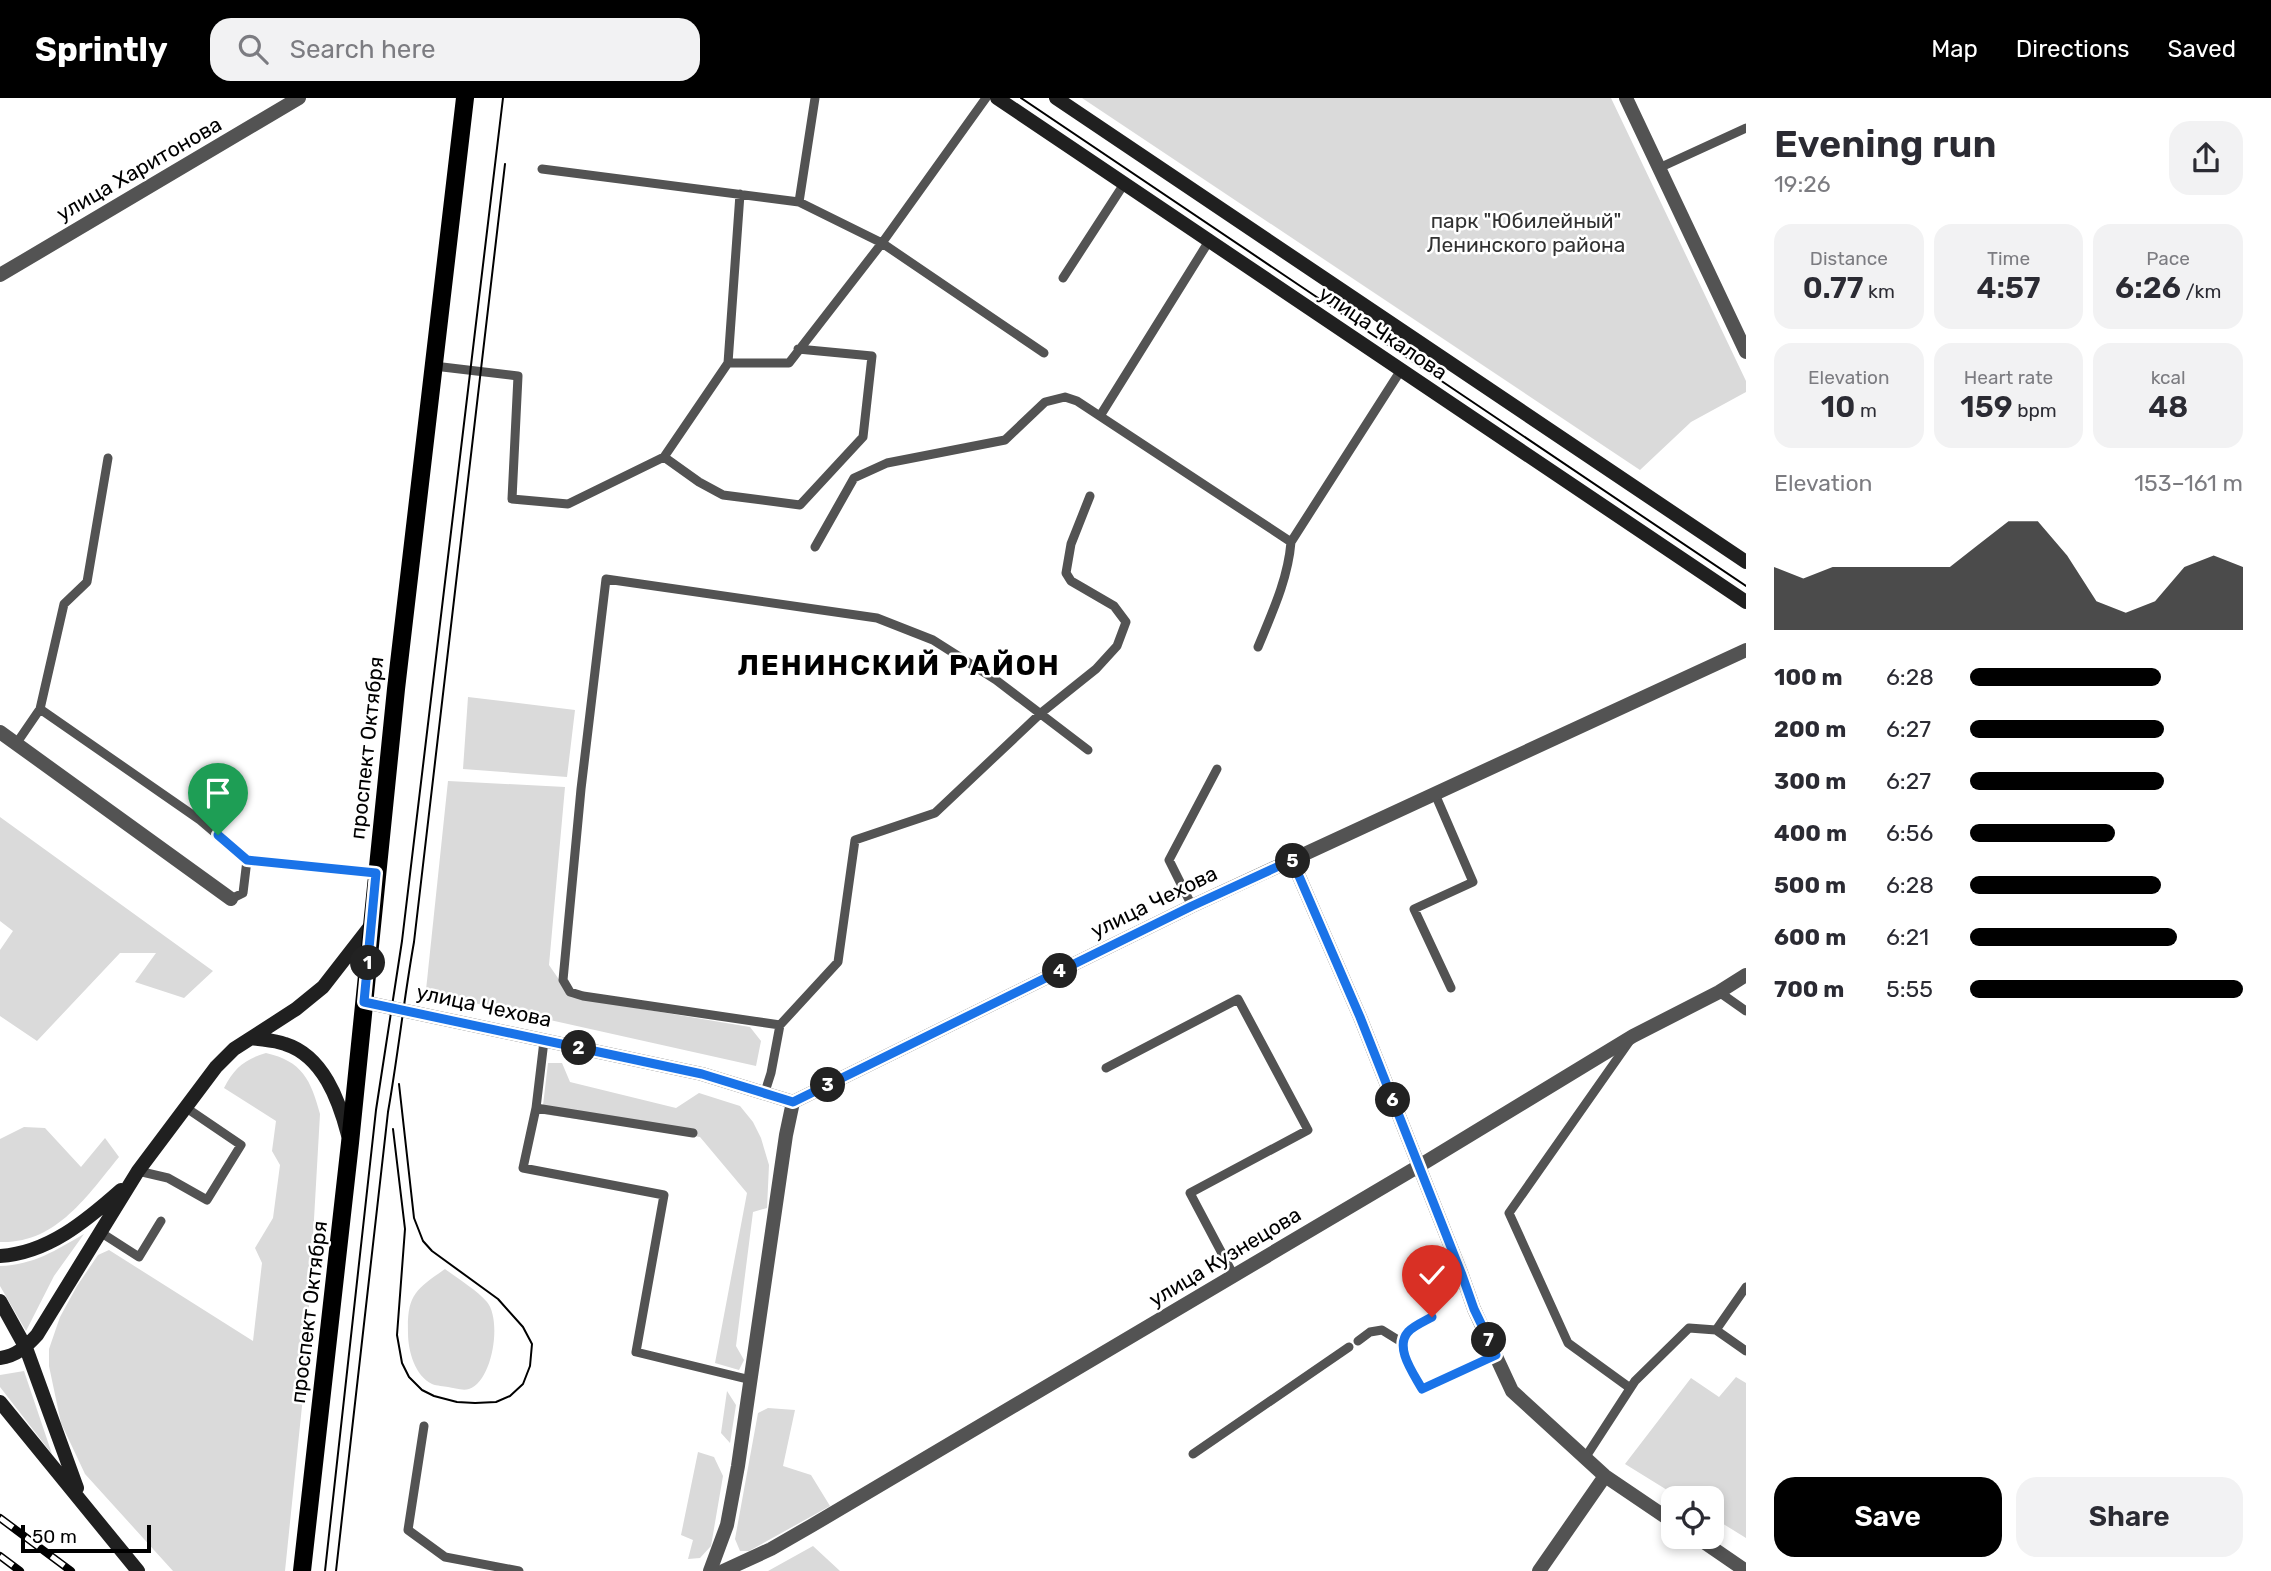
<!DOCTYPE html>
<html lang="en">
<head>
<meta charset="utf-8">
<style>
  :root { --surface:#fff; --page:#f2f2f3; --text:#2b2b33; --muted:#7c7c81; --accent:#000 }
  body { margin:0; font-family:Rubik,sans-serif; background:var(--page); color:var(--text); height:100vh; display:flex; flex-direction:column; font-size:26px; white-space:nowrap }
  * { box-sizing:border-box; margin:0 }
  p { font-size:23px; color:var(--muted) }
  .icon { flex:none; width:38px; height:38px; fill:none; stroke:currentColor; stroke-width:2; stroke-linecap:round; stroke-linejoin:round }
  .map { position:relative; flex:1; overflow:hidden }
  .sheet { display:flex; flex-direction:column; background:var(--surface); width:525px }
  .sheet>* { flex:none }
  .tools { position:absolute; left:1661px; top:1388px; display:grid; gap:14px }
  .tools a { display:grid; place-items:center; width:63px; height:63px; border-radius:14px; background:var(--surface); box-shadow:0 4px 10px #0003; font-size:35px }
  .scale { position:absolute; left:21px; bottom:18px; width:130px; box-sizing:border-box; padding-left:7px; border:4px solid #000; border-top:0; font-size:19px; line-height:24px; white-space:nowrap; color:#000; -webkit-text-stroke:5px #fff; paint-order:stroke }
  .pin { position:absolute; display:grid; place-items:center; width:60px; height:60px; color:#fff; margin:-72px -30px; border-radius:50% 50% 50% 0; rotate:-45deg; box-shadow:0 0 7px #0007 }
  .pin .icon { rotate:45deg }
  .km { position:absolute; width:35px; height:35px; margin:-18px; border-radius:50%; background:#222; color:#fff; font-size:19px; line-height:35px; text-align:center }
  .round { display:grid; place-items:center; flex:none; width:74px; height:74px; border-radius:21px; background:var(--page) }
  .head { display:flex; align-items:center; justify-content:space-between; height:119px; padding:0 28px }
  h1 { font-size:38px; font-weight:600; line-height:52px }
  .figures { display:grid; grid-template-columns:repeat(3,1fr); gap:10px; height:119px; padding:7px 28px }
  .figures div { display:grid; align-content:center; border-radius:18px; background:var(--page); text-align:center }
  .figures b { font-size:30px; font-weight:600 }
  .figures small { font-size:19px; font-weight:400 }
  .figures p { font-size:19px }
  .chart { height:196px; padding:14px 28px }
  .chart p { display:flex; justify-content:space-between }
  .chart svg { width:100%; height:126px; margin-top:7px; fill:var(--accent); opacity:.7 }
  .button { display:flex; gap:14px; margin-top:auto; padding:14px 28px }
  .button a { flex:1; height:80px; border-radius:21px; background:var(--accent); color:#fff; font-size:28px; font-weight:600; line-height:80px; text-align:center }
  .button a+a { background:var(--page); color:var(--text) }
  ul { padding:0 28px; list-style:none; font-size:23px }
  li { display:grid; grid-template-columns:112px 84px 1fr; align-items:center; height:52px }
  li i { height:18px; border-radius:9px; background:var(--accent) }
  header { display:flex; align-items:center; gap:42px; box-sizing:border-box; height:98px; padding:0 35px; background:var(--accent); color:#fff }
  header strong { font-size:33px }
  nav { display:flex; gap:38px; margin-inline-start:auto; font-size:24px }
  .search { width:490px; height:63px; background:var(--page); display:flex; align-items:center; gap:18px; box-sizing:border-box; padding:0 24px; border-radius:21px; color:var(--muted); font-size:26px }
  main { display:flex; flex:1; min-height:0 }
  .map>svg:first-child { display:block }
  .green { fill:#dadada }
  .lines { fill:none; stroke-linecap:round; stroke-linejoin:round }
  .service { stroke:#535353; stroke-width:9 }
  .minor { stroke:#535353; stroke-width:14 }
  .tertiary { stroke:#535353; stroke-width:14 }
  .secondary { stroke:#202020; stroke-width:14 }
  .primary { stroke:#000; stroke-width:18 }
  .tram { stroke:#000; stroke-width:2 }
  .rail-casing { stroke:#000; stroke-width:8 }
  .rail { stroke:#fff; stroke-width:5; stroke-dasharray:16; stroke-linecap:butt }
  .route-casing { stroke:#fff; stroke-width:14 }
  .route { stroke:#1a73e8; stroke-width:9 }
  .labels { text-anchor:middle; stroke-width:5; stroke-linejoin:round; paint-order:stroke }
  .street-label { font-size:21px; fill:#000; stroke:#fff }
  .park-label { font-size:21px; fill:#313131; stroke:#fff }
  .district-label { font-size:28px; font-weight:bold; letter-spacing:2px; fill:#000; stroke:#fff }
</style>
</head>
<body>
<header>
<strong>Sprintly</strong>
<div class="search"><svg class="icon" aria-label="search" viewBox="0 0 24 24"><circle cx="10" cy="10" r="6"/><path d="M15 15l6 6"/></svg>Search here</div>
<nav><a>Map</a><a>Directions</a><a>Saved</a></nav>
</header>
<main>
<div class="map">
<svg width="1746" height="1473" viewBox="0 0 1746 1473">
  <rect width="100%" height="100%" fill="#fff"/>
  <path class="green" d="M1082,0H1611L1746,283V294L1691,324L1640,372Z
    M468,599L575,612L567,679L463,671Z
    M448,683L565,689L549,867L571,899L750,929L761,943L756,968L429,895L426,892Z
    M0,719L213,873L184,900L135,884L156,855H120L37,943L0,918V852L13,833L0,823Z
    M266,955C302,963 311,982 320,1016L305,1279L285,1473H173L85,1376L61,1325L49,1268V1251L60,1219L77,1188L98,1157L109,1152L253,1243L262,1165L255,1150L273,1120L280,1067L272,1053L276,1023L224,990C234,970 245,961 266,955Z
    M548,965H562L570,984L676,1010L699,995L740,1008L753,1024L761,1040L769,1067L767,1110L753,1114L736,1248L744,1262L739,1272L715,1265L747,1095L700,1039L542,1016Z
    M24,1029L45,1030L81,1069L105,1040L119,1059C87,1098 56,1146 0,1144V1041Z
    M84,1136L54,1178L26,1233L0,1188V1168C34,1167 56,1152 84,1136Z
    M445,1171C457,1180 478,1193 487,1204C502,1222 493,1283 469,1291C463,1293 454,1290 448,1289C444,1288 437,1288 432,1286C415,1278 408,1253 408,1235C407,1197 415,1192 445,1171Z
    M24,1273L52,1356L0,1289V1277Z
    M1736,1279L1746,1285V1440L1712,1419V1400H1680L1625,1366L1691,1280L1719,1299Z
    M727,1293L736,1307L730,1345L721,1335Z
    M768,1310L795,1312L783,1368L811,1377L830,1408L749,1453H740L735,1441L758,1315Z
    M698,1354L714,1359L723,1378L711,1448L700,1460L688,1461L693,1442L681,1437Z
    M813,1448L840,1473H768Z"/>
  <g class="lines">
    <path class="service" d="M1659,70L1746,30
      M542,71L799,104L882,145L1044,255
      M740,96L728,265H789L882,145L986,0
      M799,104L815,0
      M1063,180L1124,86
      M434,268L518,278L512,401L568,406L664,359L728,265
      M1100,318L1209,143
      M664,359L699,384L723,397L800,407L863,339L872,258L798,251
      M1291,444L1401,272
      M815,449L854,380L887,365L1005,342L1045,304L1065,299L1077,303L1291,444C1288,481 1272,515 1258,549
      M40,611L64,506L87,484L108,360
      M16,646L40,611L200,722L247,762
      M1435,696L1473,784L1414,811L1451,890
      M231,801L243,795L247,762L376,775
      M1192,808L1169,762L1217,671
      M1719,894L1746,913
      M780,927L838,864L855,742L935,715L1041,615L1096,571L1117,548L1126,524L1114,508L1071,483L1066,475L1071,446L1090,398
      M544,943L536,1010L693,1035
      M1629,944L1509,1115L1568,1245L1630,1290
      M1106,970L1238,901L1308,1032L1190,1095L1234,1178
      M765,994L771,975L780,927L583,898L570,894L563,882L581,691L606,481L877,520L933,542L996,582L1088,652
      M536,1010L523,1070L664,1097L636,1254L751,1282
      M138,1073L168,1080L207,1102L241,1047L185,1009
      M100,1134L139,1159L161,1123
      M1432,1219C1425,1223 1413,1228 1408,1234C1395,1250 1414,1276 1422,1291L1496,1257
      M1716,1232L1746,1189
      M1358,1243L1370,1234L1382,1232L1403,1245
      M424,1328L408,1432L445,1459L519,1473
      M1193,1356L1349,1249
      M1585,1360L1635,1283L1689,1230L1716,1232L1746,1253"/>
    <path class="minor" d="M1626,0L1746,254
      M0,177L299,0
      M0,634L231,801
      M1292,762L1360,919L1462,1177L1474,1211L1512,1293L1605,1378L1673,1424
      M1695,1438L1746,1473
      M723,1473L771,1451L811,1428L1419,1068L1633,938L1719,894L1746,877
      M1539,1473L1605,1378"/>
    <path class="tertiary" d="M364,904L702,976L793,1004L1192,808L1746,552
      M710,1473L727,1427L738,1368L786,1037L793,1004"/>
    <path class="secondary" d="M997,0L1746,504
      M1056,0L1746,464
      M252,940C263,942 274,942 285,946C323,958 339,1002 348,1037
      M0,1158C48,1155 86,1123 121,1092
      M0,1203L26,1250L77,1390
      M0,1260C16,1258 26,1249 37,1237L138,1073L216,969L234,951L296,911L323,889L372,826
      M0,1304L138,1473"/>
    <path class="primary" d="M302,1473L350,1045L396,591L465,0"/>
    <path class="tram" d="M1021,0L1746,488
      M393,1031L405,1131L397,1237L402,1265L409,1279L422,1292L434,1298L457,1304L475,1305L496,1304L510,1298L523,1286L530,1268L532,1246L523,1229L498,1201L432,1153L423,1143L414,1120L399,986
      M325,1473L376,1012L402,843L503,0
      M336,1473L388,1014C398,957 404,900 414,844L505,66"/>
    <g class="rail-casing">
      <path id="rail" d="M0,1420L71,1473
        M0,1458L20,1473"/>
    </g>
    <use href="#rail" class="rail"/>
  </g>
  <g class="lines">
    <g class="route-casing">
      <path id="route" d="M218,737L247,762L376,775L364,904L702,976L793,1004L1192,808L1292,762L1360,919L1462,1177L1474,1211L1496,1257L1422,1291C1414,1276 1394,1250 1408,1234C1413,1228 1425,1223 1432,1219"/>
    </g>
    <use href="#route" class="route"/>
  </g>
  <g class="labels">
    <g class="street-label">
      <text transform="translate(139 71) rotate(-30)" y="7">улица Харитонова</text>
      <text transform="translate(1383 235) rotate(34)" y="7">улица Чкалова</text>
      <text transform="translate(367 650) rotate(-84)" y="7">проспект Октября</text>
      <text transform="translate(1154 804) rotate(-26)" y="7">улица Чехова</text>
      <text transform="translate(484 908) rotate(12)" y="7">улица Чехова</text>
      <text transform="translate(1225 1159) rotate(-31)" y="7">улица Кузнецова</text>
      <text transform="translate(309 1214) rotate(-83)" y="7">проспект Октября</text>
    </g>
    <g class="park-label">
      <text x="1526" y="130">парк "Юбилейный"<tspan x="1526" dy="24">Ленинского района</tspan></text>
    </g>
    <g class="district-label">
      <text x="899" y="577">ЛЕНИНСКИЙ РАЙОН</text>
    </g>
  </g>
</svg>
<div class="tools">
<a><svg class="icon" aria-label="locate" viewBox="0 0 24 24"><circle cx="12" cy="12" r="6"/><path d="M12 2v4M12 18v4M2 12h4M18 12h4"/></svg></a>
</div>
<div class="scale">50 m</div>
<div class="pin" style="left:218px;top:737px;background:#1e9e55"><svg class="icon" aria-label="arrive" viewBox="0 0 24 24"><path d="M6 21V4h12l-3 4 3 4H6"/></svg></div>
<div class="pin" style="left:1432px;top:1219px;background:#d93025"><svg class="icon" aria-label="check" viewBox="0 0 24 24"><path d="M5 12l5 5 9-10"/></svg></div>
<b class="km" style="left:368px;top:865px">1</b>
<b class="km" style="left:579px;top:950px">2</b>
<b class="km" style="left:828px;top:987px">3</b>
<b class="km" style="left:1060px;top:873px">4</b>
<b class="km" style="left:1293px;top:763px">5</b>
<b class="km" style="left:1393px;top:1002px">6</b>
<b class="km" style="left:1489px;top:1242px">7</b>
</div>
<section class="sheet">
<div class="head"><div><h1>Evening run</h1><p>19:26</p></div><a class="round"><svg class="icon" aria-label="share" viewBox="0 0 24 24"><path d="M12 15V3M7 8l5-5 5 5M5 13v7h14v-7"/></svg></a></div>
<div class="figures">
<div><p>Distance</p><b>0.77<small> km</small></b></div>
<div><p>Time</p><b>4:57</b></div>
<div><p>Pace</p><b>6:26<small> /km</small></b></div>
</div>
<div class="figures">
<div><p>Elevation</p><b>10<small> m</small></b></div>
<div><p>Heart rate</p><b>159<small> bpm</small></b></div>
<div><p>kcal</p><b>48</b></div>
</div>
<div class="chart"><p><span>Elevation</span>153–161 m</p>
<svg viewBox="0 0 160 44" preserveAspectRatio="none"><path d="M0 44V22L10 26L20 22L30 22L40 22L50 22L60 22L70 14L80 6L90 6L100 18L110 34L120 38L130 34L140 22L150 18L160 22V44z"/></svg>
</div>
<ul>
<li><b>100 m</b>6:28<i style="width:70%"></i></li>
<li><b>200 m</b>6:27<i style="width:71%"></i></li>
<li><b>300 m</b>6:27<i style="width:71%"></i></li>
<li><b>400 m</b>6:56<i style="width:53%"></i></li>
<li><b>500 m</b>6:28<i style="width:70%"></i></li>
<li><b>600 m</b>6:21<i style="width:76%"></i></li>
<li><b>700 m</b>5:55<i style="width:100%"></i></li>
</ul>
<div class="button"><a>Save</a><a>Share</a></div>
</section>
</main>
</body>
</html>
